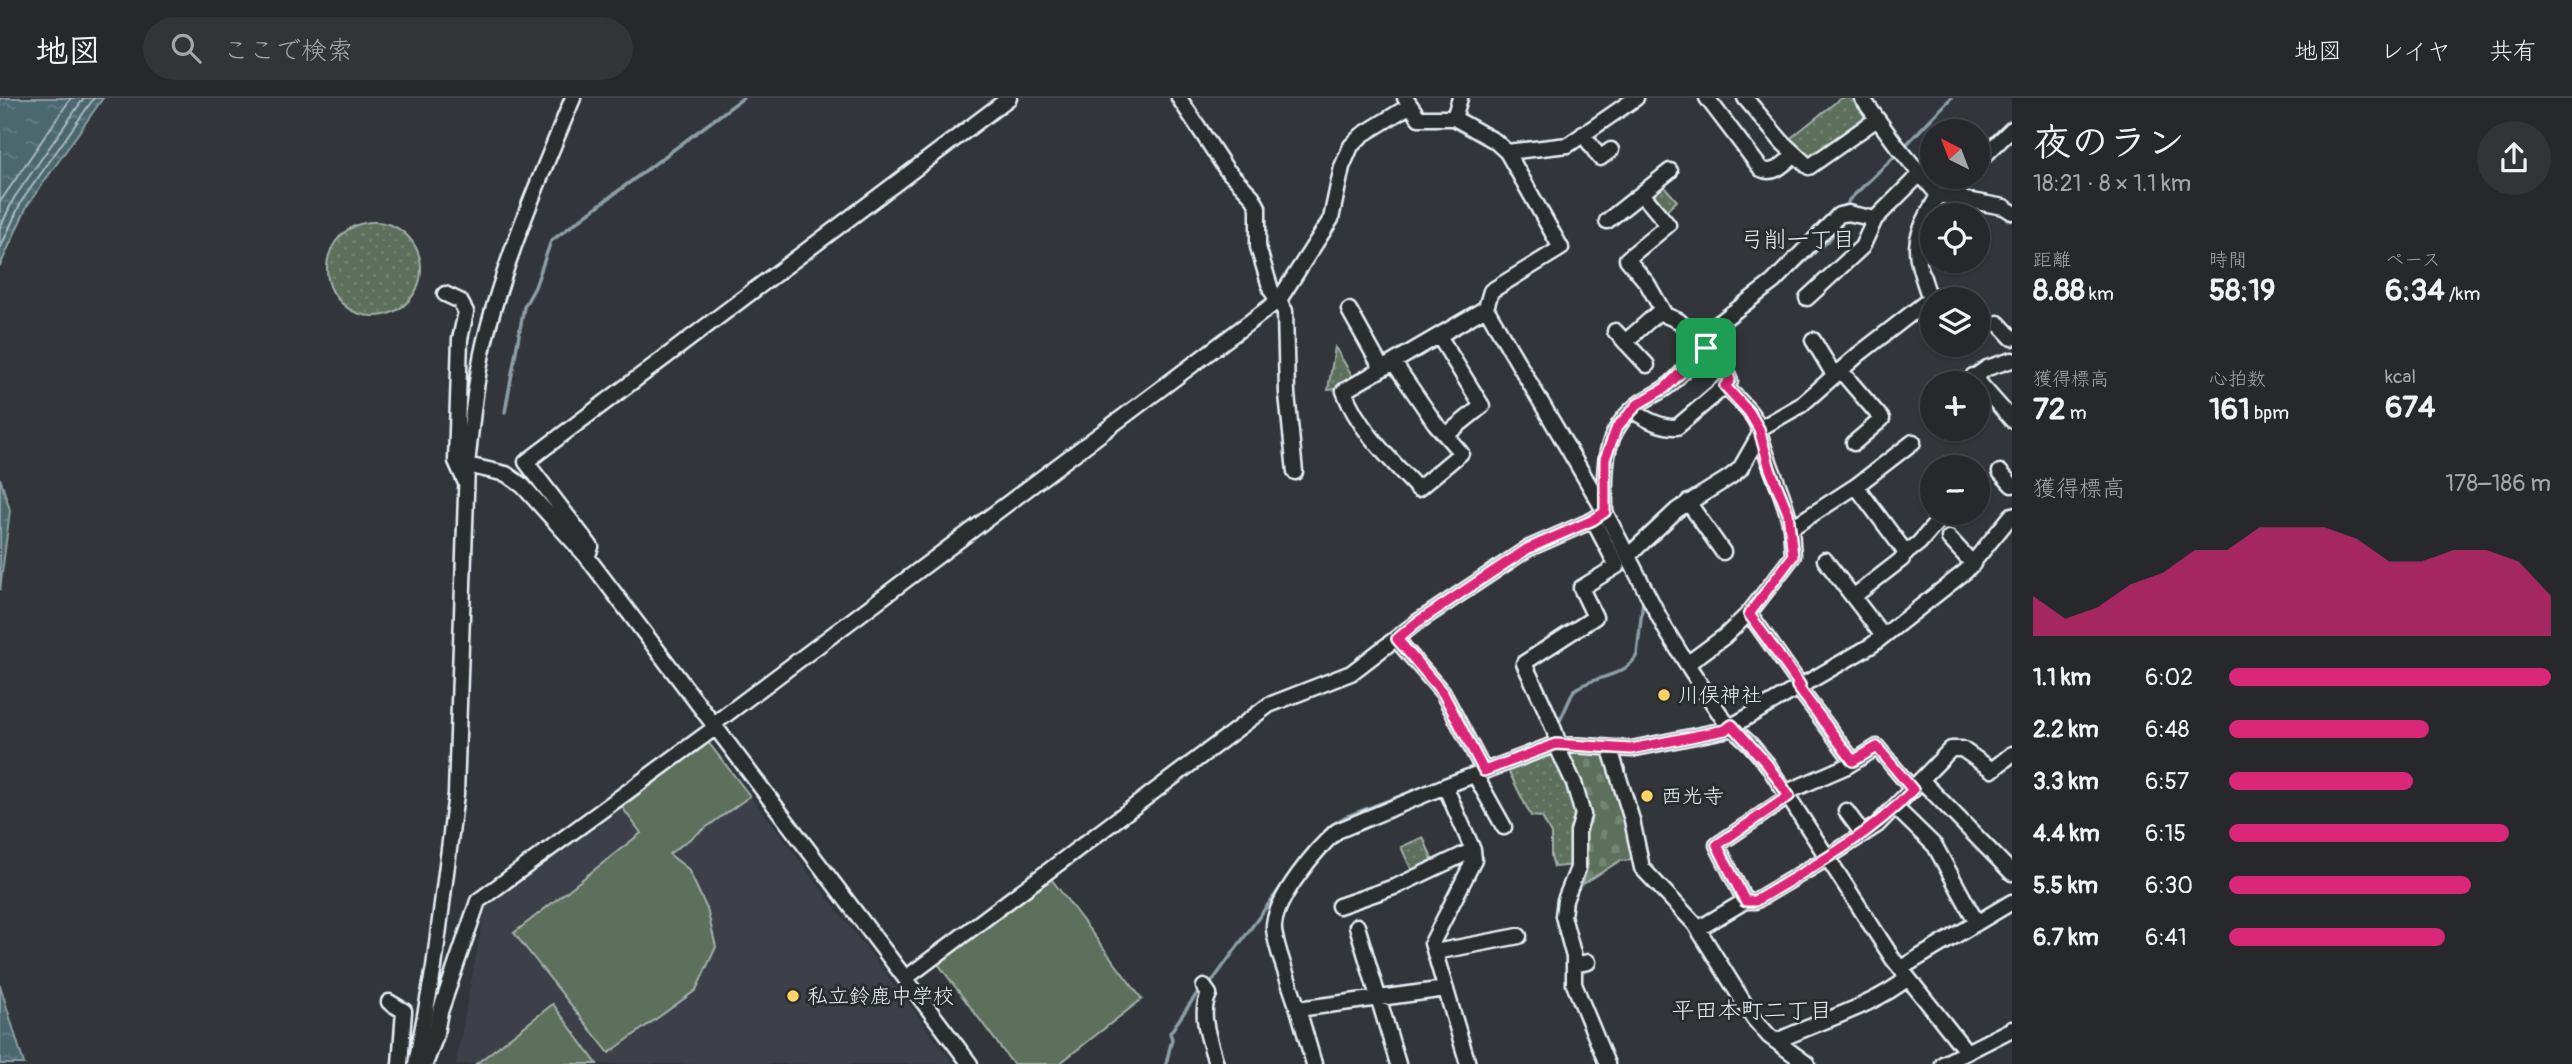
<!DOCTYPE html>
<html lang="ja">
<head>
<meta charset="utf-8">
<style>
  :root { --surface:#26282c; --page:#323438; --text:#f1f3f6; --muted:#a4a6a9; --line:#424448; --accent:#db2777 }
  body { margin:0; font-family:Pangolin,"Klee One",sans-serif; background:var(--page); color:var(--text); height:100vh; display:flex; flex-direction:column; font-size:26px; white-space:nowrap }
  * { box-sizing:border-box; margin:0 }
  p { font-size:23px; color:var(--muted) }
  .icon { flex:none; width:38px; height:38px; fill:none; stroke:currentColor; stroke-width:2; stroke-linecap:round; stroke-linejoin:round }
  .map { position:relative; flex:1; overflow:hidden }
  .sheet { display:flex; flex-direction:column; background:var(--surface); width:560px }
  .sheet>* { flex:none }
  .needle { width:46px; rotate:318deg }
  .buttons { position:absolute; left:1920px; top:21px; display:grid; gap:14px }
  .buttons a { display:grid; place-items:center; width:70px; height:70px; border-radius:50%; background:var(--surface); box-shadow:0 2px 5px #0004,0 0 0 2px var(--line); font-size:35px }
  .pin { position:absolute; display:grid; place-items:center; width:60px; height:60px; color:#fff; margin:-30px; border-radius:14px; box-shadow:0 4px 10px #0006 }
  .round { display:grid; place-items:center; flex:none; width:74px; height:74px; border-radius:37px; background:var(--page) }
  .head { display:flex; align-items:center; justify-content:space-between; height:119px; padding:0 21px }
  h1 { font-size:38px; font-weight:700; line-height:52px }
  .stats { display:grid; grid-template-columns:repeat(3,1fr); gap:10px; height:119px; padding:7px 21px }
  .stats div { display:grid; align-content:center }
  .stats b { font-size:30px; font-weight:700 }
  .stats small { font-size:19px; font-weight:400 }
  .stats p { font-size:19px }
  .chart { height:196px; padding:14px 21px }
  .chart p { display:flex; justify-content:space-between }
  .chart svg { width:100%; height:126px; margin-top:7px; fill:var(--accent); opacity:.7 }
  ul { padding:0 21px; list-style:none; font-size:23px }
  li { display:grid; grid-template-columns:112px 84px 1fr; align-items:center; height:52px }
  li i { height:18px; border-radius:9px; background:var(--accent) }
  header { display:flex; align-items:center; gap:42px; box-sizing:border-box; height:98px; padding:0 35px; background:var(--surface); border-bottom:2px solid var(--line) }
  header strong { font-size:33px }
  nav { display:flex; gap:38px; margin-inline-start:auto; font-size:24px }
  .search { width:490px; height:63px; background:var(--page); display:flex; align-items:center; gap:18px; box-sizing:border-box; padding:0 24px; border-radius:38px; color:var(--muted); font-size:26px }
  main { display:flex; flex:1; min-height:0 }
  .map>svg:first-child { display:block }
  .built { fill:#3c4149 }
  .grass { fill:url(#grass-dots); stroke:#a2b0aa; stroke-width:2 }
  .cemetery { fill:url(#cemetery-stones); stroke:#a2b0aa; stroke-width:2 }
  .pitch { fill:#5c705b; stroke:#a2b0aa; stroke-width:2 }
  .water { fill:url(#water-ripples); stroke:#8a9fa5; stroke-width:2 }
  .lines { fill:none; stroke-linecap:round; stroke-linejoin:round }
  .shore { stroke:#a9bac1; stroke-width:2 }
  .stream { stroke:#8a9fa5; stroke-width:3.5 }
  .minor-casing { stroke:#e8f1f8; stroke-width:19 }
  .minor { stroke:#2a2d2e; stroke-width:14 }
  .route-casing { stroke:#fff; stroke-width:14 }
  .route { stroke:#db2777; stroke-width:9 }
  .poi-dot { fill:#ffd166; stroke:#2a2d2e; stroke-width:2.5 }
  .labels { text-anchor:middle; stroke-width:6; stroke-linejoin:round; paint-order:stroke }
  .poi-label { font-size:21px; fill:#e8f1f8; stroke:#2a2d2e; text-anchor:start }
  .neighbourhood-label { font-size:23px; fill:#e8f1f8; stroke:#2a2d2e }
</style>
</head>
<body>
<header>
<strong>地図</strong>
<div class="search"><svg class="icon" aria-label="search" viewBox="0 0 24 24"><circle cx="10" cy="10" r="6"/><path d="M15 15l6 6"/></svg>ここで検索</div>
<nav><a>地図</a><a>レイヤ</a><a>共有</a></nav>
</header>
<main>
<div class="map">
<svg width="2012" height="966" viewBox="0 0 2012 966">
  <defs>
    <pattern id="grass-dots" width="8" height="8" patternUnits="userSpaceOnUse" patternTransform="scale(1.75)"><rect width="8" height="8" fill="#5c705b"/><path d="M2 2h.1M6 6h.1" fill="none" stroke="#738573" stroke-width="1.8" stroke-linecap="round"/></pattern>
    <pattern id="cemetery-stones" width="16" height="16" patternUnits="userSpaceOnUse" patternTransform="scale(1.75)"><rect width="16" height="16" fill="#5c705b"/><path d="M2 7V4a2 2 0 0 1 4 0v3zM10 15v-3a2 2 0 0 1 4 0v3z" fill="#738573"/></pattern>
    <pattern id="water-ripples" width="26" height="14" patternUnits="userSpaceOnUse" patternTransform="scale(1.75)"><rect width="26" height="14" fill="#4b686e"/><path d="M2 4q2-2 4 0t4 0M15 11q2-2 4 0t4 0" fill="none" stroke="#657e83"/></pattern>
  </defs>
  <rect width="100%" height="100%" fill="#32363a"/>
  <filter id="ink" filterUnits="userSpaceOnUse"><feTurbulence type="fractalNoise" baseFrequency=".0143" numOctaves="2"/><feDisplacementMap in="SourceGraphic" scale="14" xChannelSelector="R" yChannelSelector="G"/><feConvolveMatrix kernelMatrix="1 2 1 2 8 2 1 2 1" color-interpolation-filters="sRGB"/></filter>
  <g filter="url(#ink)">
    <path class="built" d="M706,639L954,966H456L486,804Z"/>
    <path class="grass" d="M1841,0H1856L1869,18L1866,25L1806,62L1787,43Z
      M1663,87L1677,103L1665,114L1654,102V95Z
      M327 171a47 47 0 1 1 94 0a47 47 0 1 1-94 0Z
      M1335,249L1354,281L1338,291L1328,292Z
      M1551,651L1556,654L1579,716L1576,767L1554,769L1551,758V736L1542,719L1531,718L1506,668Z
      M1423,739L1433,763L1412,773L1401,749Z"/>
    <path class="cemetery" d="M1569,654L1605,656L1636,760L1625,763L1621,762L1583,786L1588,766L1585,735L1591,720L1577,672Z"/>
    <path class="pitch" d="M708,644L750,698L669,756L688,771L707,811L716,849L696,892L609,955L514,835L641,735L622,709Z
      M1049,778L1142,901L1059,966H1013L936,863Z
      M553,906L597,966H476Z"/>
    <path class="water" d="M0,0H103L27,108L0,168Z
      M0,380L10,412L0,492Z
      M0,887L24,966H0Z"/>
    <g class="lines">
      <path class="shore" d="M0,104L71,0
        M0,130L14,100L84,0
        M0,151L21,104L94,0"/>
      <path class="stream" d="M1414,0L1418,8
        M1903,50L1951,0
        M1846,110L1849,102L1898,55
        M1782,185L1840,131L1843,121
        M1705,246L1771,195
        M505,314L524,209L535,189L551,143L743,0
        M1558,627L1574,592C1594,577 1624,581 1637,557L1643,502L1621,462
        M1303,759L1330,728L1345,719L1463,674
        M1208,889L1286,782
        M1166,966L1172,941L1170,935L1198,894L1201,893"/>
      <g class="minor-casing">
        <path id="minor" d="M1179,0L1226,71L1252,98L1258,109V149L1271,192L1285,213L1287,296L1295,374
          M1405,0L1419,20H1454L1495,43L1507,54L1561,150L1491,193L1486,210L1605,414L1666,532L1687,566L1724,622L1750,646L1767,666L1893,861L1966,953
          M1707,0L1761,71C1774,78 1785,65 1795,56
          M1745,0L1783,45L1809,69L1877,21
          M1862,0L1897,48L1938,97L2004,109L2012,114
          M1454,20L1460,0
          M1583,36L1600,60L1611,52
          M1507,54L1568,47L1636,0
          M1978,64L2012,31
          M1954,101L1967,79
          M1607,123L1670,73
          M445,196L460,203L466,214L460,241L456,363L465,383
          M1807,200L1862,149L1875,121
          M1349,212L1382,271
          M1998,225L2012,240
          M1615,233L1647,267
          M1439,238L1482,308L1446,337
          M1698,241L1773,184L1839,117L1848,115L1875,121L1920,76
          M1813,242L1834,277
          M1625,244L1661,212
          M1394,265L1435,325L1461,355L1418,391C1391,362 1358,331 1344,293L1486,210
          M1840,272L1882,321L1854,345
          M1973,278L2012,322
          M1966,285L1987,270L2012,262
          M1632,312C1645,321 1661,330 1677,329L1725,288
          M1759,331L1801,307L1859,256L1930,201C1912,148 1911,147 1938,97
          M1760,336C1768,368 1786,399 1791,430
          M467,367L506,376L523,388L587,459L970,966
          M2000,374L2012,387
          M1856,388L1906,455L1919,445L1945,415
          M1688,404L1723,454
          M1605,412C1605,371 1601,338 1636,308C1645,300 1658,296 1668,288C1682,277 1692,261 1706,250
          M1593,422L1617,468L1581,490L1595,519L1524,565C1532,584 1560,636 1559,653L1574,685L1583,717L1578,734V770L1565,802L1563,818L1574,859V886L1607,966
          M1949,440L1973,466
          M1628,458L1677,412L1730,379L1740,371L1760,336C1758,317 1737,301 1725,288L1730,283L1728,277L1706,250L1679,223L1665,217L1647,185L1627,161L1668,127L1643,97
          M587,459L591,449L526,364L1009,0
          M1825,462L1883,538
          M1853,499L1902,461
          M1749,515L1800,587
          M1397,542L1443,595L1484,673
          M1687,566L1725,538L1749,515L1793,458L1791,430L1856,388L1913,344
          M1797,588L1853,663
          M715,625L1279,202L1331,121L1342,69L1351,48L1362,37L1409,8
          M1610,651L1632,722L1642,770L1695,826L1754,921L1769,938L1807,966
          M1475,677L1504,729
          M1922,683L2012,775
          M1787,694L1847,668L1877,649L1913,692
          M1896,710L1935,748L1977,825
          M1846,713L1863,736
          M1745,803L1717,747L1789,698
          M1339,808L1397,788L1473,752
          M1357,828L1398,966
          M1698,831L1745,803H1755L1819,765L1877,727L1951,651H1962L1992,672L2012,656
          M1435,854L1519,838
          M1574,867L1588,864
          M1901,870L2012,804
          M906,880L1269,607L1351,575L1416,525L1527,451L1593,422L1605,414
          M1204,889L1209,896C1198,917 1211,945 1216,966
          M389,904L404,913L400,966
          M1298,911C1293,895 1272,840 1274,827C1276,800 1316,751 1337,733L1445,688
          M1777,943C1821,922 1870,910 1908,880
          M416,966L434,869L456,696L467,367C472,322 476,274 488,230C509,151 542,75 573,0
          M425,966L435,940L440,914L478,803L716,629
          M1314,966L1298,911L1446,891
          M1468,966L1432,845L1474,762L1473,752L1445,688L1556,646L1631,651L1725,632L1872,547L1966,473L2012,417
          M1943,966L2012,931"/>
      </g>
      <use href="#minor" class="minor"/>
    </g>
  </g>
  <g class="lines" filter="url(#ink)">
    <g class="route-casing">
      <path id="route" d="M1706,250L1728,277L1730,282L1725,288L1749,314L1759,331L1770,371L1788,415L1793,458L1749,516L1800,587L1797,588L1853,663L1877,649L1913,692C1868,739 1811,770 1755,803H1745L1717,747L1789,698L1767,666L1732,627L1725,632L1631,651L1556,646L1484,673L1443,595L1397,541L1416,525L1527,451L1593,422L1605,414V361L1617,329L1638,306L1665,290Z"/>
    </g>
    <use href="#route" class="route"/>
  </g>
  <g class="poi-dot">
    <circle cx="1664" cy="597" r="7"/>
    <circle cx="1647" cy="698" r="7"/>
    <circle cx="793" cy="898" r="7"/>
  </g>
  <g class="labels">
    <g class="poi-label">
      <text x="1678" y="604">川俣神社</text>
      <text x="1661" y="705">西光寺</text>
      <text x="807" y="905">私立鈴鹿中学校</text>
    </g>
    <g class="neighbourhood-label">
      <text x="1798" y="149">弓削一丁目</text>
      <text x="1752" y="920">平田本町二丁目</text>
    </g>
  </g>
</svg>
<div class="buttons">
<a><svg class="needle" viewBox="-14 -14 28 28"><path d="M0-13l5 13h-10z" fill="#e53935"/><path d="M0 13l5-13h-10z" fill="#a4a6a9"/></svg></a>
<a><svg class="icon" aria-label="locate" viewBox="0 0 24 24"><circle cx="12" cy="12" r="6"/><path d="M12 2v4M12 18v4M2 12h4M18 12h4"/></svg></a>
<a><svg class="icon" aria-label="layers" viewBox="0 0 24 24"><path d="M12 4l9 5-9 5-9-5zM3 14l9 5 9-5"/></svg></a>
<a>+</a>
<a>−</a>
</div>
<div class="pin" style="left:1706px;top:250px;background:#1e9e55"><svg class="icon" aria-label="arrive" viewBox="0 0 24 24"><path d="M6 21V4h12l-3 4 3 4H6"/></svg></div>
</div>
<section class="sheet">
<div class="head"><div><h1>夜のラン</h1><p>18:21 · 8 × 1.1 km</p></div><a class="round"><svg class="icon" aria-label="share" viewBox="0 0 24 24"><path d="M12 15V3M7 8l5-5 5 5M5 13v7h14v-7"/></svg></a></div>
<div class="stats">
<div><p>距離</p><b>8.88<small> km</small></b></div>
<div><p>時間</p><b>58:19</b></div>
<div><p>ペース</p><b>6:34<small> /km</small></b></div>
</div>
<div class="stats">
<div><p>獲得標高</p><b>72<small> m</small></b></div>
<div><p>心拍数</p><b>161<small> bpm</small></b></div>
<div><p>kcal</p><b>674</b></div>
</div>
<div class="chart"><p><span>獲得標高</span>178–186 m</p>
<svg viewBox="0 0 160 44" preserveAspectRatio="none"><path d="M0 44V30L10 38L20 34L30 26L40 22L50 14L60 14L70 6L80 6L90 6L100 10L110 18L120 18L130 14L140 14L150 18L160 30V44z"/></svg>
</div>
<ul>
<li><b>1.1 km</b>6:02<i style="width:100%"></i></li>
<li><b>2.2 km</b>6:48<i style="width:62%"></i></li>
<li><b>3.3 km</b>6:57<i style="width:57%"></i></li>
<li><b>4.4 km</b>6:15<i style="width:87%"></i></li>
<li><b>5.5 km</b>6:30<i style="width:75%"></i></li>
<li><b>6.7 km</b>6:41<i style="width:67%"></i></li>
</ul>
</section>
</main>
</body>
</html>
